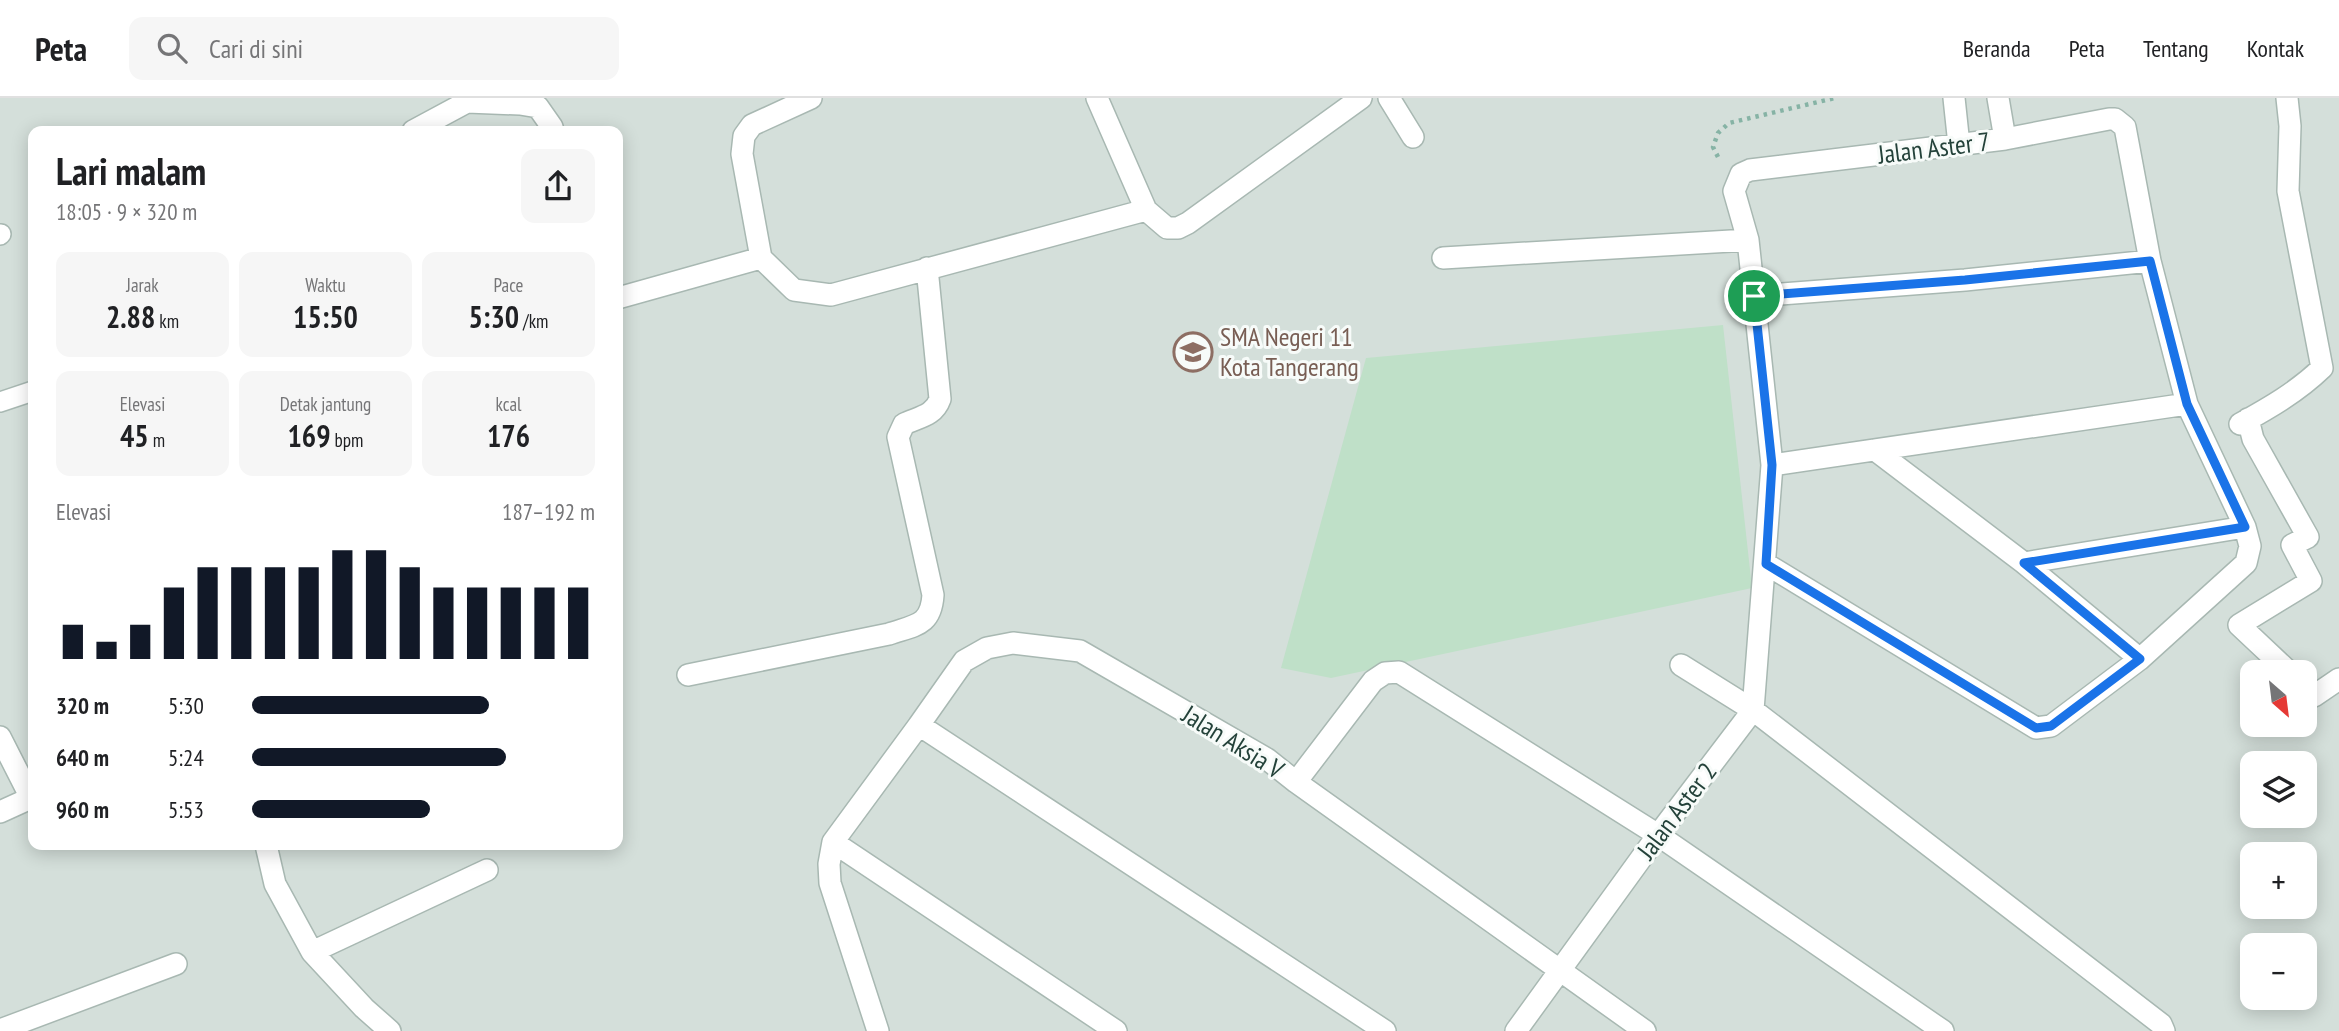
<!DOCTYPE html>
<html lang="id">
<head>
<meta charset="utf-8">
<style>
  :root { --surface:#fff; --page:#f6f6f6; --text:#202124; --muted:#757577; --line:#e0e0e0; --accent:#111827 }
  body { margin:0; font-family:"PT Sans Narrow",sans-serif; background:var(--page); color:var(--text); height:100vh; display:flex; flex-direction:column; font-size:26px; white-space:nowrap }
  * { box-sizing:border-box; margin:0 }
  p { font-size:23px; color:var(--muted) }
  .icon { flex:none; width:38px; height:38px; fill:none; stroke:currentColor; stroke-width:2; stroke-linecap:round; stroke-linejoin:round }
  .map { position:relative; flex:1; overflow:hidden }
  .panel { position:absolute; left:28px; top:28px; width:595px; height:724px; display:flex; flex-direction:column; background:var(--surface); border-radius:14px; box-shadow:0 4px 18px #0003 }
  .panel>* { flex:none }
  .needle { width:46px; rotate:152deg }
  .tools { position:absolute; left:2240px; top:562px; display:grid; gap:14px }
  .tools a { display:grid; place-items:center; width:77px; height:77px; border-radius:14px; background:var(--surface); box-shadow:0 4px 18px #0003; font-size:35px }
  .pin { position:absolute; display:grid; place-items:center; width:60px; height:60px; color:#fff; margin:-30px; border:4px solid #fff; border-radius:50%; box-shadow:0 2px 7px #0007 }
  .round { display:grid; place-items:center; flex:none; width:74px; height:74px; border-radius:14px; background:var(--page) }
  .overview { display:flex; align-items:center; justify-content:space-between; height:119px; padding:0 28px }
  h1 { font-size:38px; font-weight:600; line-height:52px }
  .metrics { display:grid; grid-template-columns:repeat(3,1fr); gap:10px; height:119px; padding:7px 28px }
  .metrics div { display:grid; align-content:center; border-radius:14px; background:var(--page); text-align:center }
  .metrics b { font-size:30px; font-weight:600 }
  .metrics small { font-size:19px; font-weight:400 }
  .metrics p { font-size:19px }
  .chart { height:196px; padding:14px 28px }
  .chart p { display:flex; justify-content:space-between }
  .chart svg { width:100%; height:126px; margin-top:7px; stroke:var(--accent); stroke-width:6 }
  ul { padding:0 28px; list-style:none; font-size:23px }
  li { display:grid; grid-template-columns:112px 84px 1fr; align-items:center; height:52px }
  li i { height:18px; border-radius:9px; background:var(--accent) }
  header { display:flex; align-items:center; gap:42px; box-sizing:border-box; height:98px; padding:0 35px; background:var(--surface); border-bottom:2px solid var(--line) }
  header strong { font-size:33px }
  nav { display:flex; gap:38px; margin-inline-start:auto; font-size:24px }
  .search { width:490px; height:63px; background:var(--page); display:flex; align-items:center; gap:18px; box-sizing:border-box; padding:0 24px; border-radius:14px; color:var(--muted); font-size:26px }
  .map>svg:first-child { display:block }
  .built { fill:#d4dfda; fill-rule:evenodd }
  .green { fill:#bfe0c8 }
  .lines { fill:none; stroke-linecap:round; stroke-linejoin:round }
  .service-casing { stroke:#a8b8b2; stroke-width:22 }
  .minor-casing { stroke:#a8b8b2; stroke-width:24 }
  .path { stroke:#86b3a5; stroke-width:4.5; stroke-dasharray:3.5 5; stroke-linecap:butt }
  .service { stroke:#fff; stroke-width:19 }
  .minor { stroke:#fff; stroke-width:21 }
  .route-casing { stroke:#fff; stroke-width:14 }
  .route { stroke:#1a73e8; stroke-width:9 }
  .labels { text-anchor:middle; stroke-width:6; stroke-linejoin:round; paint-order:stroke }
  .street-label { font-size:26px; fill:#24423a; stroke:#f7fbf9 }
  .education-label { font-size:26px; fill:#785e54; stroke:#f7fbf9; text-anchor:start }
</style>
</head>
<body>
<header>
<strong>Peta</strong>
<div class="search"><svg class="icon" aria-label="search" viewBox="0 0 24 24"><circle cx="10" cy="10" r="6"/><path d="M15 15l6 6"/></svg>Cari di sini</div>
<nav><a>Beranda</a><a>Peta</a><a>Tentang</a><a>Kontak</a></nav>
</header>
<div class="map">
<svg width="2339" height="933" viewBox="0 0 2339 933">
  <rect width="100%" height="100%" fill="#e6efeb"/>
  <path class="built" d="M0,0H2339V933H0ZM33,33H618V747H33ZM2252,574H2305V626H2252ZM2252,665H2305V718H2252ZM2252,756H2305V808H2252ZM2252,847H2305V900H2252Z"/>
  <path class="green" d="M1723,227L1752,490L1331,580L1281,570L1366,260Z"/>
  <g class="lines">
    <g class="service-casing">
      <path id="service" d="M0,137L1,136
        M0,304L33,293"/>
    </g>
    <g class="minor-casing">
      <path id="minor" d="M811,0L752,27L744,38L742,56L761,160L794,192L831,197L1146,112
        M1097,0L1146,112L1167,130H1178L1188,125L1361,0
        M1389,0L1413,39
        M1954,0L1959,47
        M1998,0L2005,41
        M413,33L467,4L520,6L538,9L552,29L553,33
        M1443,160L1748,142
        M1754,198L1965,182L2150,163
        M618,200L761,160
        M2248,321L2253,341L2308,439L2292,447L2311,483L2239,527L2289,574
        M2240,326C2269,310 2297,294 2322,270L2288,93L2290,28L2287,0
        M1875,352L2024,465L2140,561
        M2024,465L2245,429
        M1766,466L2036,630L2051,628L2140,561L2246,465L2250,448L2245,429L2187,306L2150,163L2125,29L2115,21H2109L2005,41L1750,72L1741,76L1734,93L1748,142L1772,367
        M1681,567L1753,612L2161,926L2164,933
        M688,577L889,536C915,527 931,528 933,497L898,339L904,326C919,319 934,318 940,301L927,170
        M2305,589L2314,598L2339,581
        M0,639L31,700
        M1296,684L1373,583L1385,575L1399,574L1658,737L1943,933
        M0,714L33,699
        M833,744L1116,933
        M266,747L275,786L312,854L364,910L390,933
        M312,854L487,772
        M0,932L176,866
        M878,933L830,785L829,766L833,744L919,627
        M1385,933L919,627L964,563L987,550L1013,545L1080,553L1267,661L1296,684L1645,933
        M1516,933L1658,737L1753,612L1772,367L2187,306"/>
    </g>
    <path class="path" d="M1718,59L1713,49L1718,35L1729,25L1835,0"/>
    <use href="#service" class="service"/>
    <use href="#minor" class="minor"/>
  </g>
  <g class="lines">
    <g class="route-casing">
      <path id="route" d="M2150,163L2187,306L2245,429L2024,465L2140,561L2051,628L2036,630L1766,466L1772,367L1754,198L1965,182Z"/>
    </g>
    <use href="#route" class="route"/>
  </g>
  <defs>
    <g id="school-ring" transform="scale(2.0125)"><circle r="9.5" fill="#f7fbf9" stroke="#8d6e63" stroke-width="1.5"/><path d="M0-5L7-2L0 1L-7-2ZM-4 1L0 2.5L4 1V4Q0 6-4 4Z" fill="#8d6e63"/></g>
  </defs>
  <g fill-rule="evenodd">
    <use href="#school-ring" x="1193" y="254"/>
  </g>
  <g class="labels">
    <g class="street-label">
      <text transform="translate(1934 50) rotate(-7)" y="9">Jalan Aster 7</text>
      <text transform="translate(1233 644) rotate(32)" y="9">Jalan Aksia V</text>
      <text transform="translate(1677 713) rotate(-53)" y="9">Jalan Aster 2</text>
    </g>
    <g class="education-label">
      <text x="1220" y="248">SMA Negeri 11<tspan x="1220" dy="30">Kota Tangerang</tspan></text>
    </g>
  </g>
</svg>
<div class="tools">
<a><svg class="needle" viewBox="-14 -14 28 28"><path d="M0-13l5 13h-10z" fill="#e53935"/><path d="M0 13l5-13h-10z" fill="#757577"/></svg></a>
<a><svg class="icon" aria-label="layers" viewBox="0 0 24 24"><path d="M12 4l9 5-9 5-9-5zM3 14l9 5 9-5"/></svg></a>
<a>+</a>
<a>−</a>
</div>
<div class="pin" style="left:1754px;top:198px;background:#1e9e55"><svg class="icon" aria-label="arrive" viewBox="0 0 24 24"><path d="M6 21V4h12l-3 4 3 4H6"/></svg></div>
<section class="panel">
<div class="overview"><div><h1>Lari malam</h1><p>18:05 · 9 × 320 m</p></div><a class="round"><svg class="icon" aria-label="share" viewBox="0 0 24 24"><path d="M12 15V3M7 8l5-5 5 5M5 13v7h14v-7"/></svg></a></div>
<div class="metrics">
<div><p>Jarak</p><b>2.88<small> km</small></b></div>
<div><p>Waktu</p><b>15:50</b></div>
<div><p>Pace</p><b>5:30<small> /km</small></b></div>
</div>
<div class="metrics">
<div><p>Elevasi</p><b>45<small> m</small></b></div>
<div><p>Detak jantung</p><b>169<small> bpm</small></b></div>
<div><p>kcal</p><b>176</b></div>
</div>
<div class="chart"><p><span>Elevasi</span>187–192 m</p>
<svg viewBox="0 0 160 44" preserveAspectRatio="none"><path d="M5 44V32M15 44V38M25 44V32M35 44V19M45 44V12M55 44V12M65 44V12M75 44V12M85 44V6M95 44V6M105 44V12M115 44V19M125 44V19M135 44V19M145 44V19M155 44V19"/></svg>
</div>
<ul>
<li><b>320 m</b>5:30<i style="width:69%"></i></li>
<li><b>640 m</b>5:24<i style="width:74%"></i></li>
<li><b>960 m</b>5:53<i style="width:52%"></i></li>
</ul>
</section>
</div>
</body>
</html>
